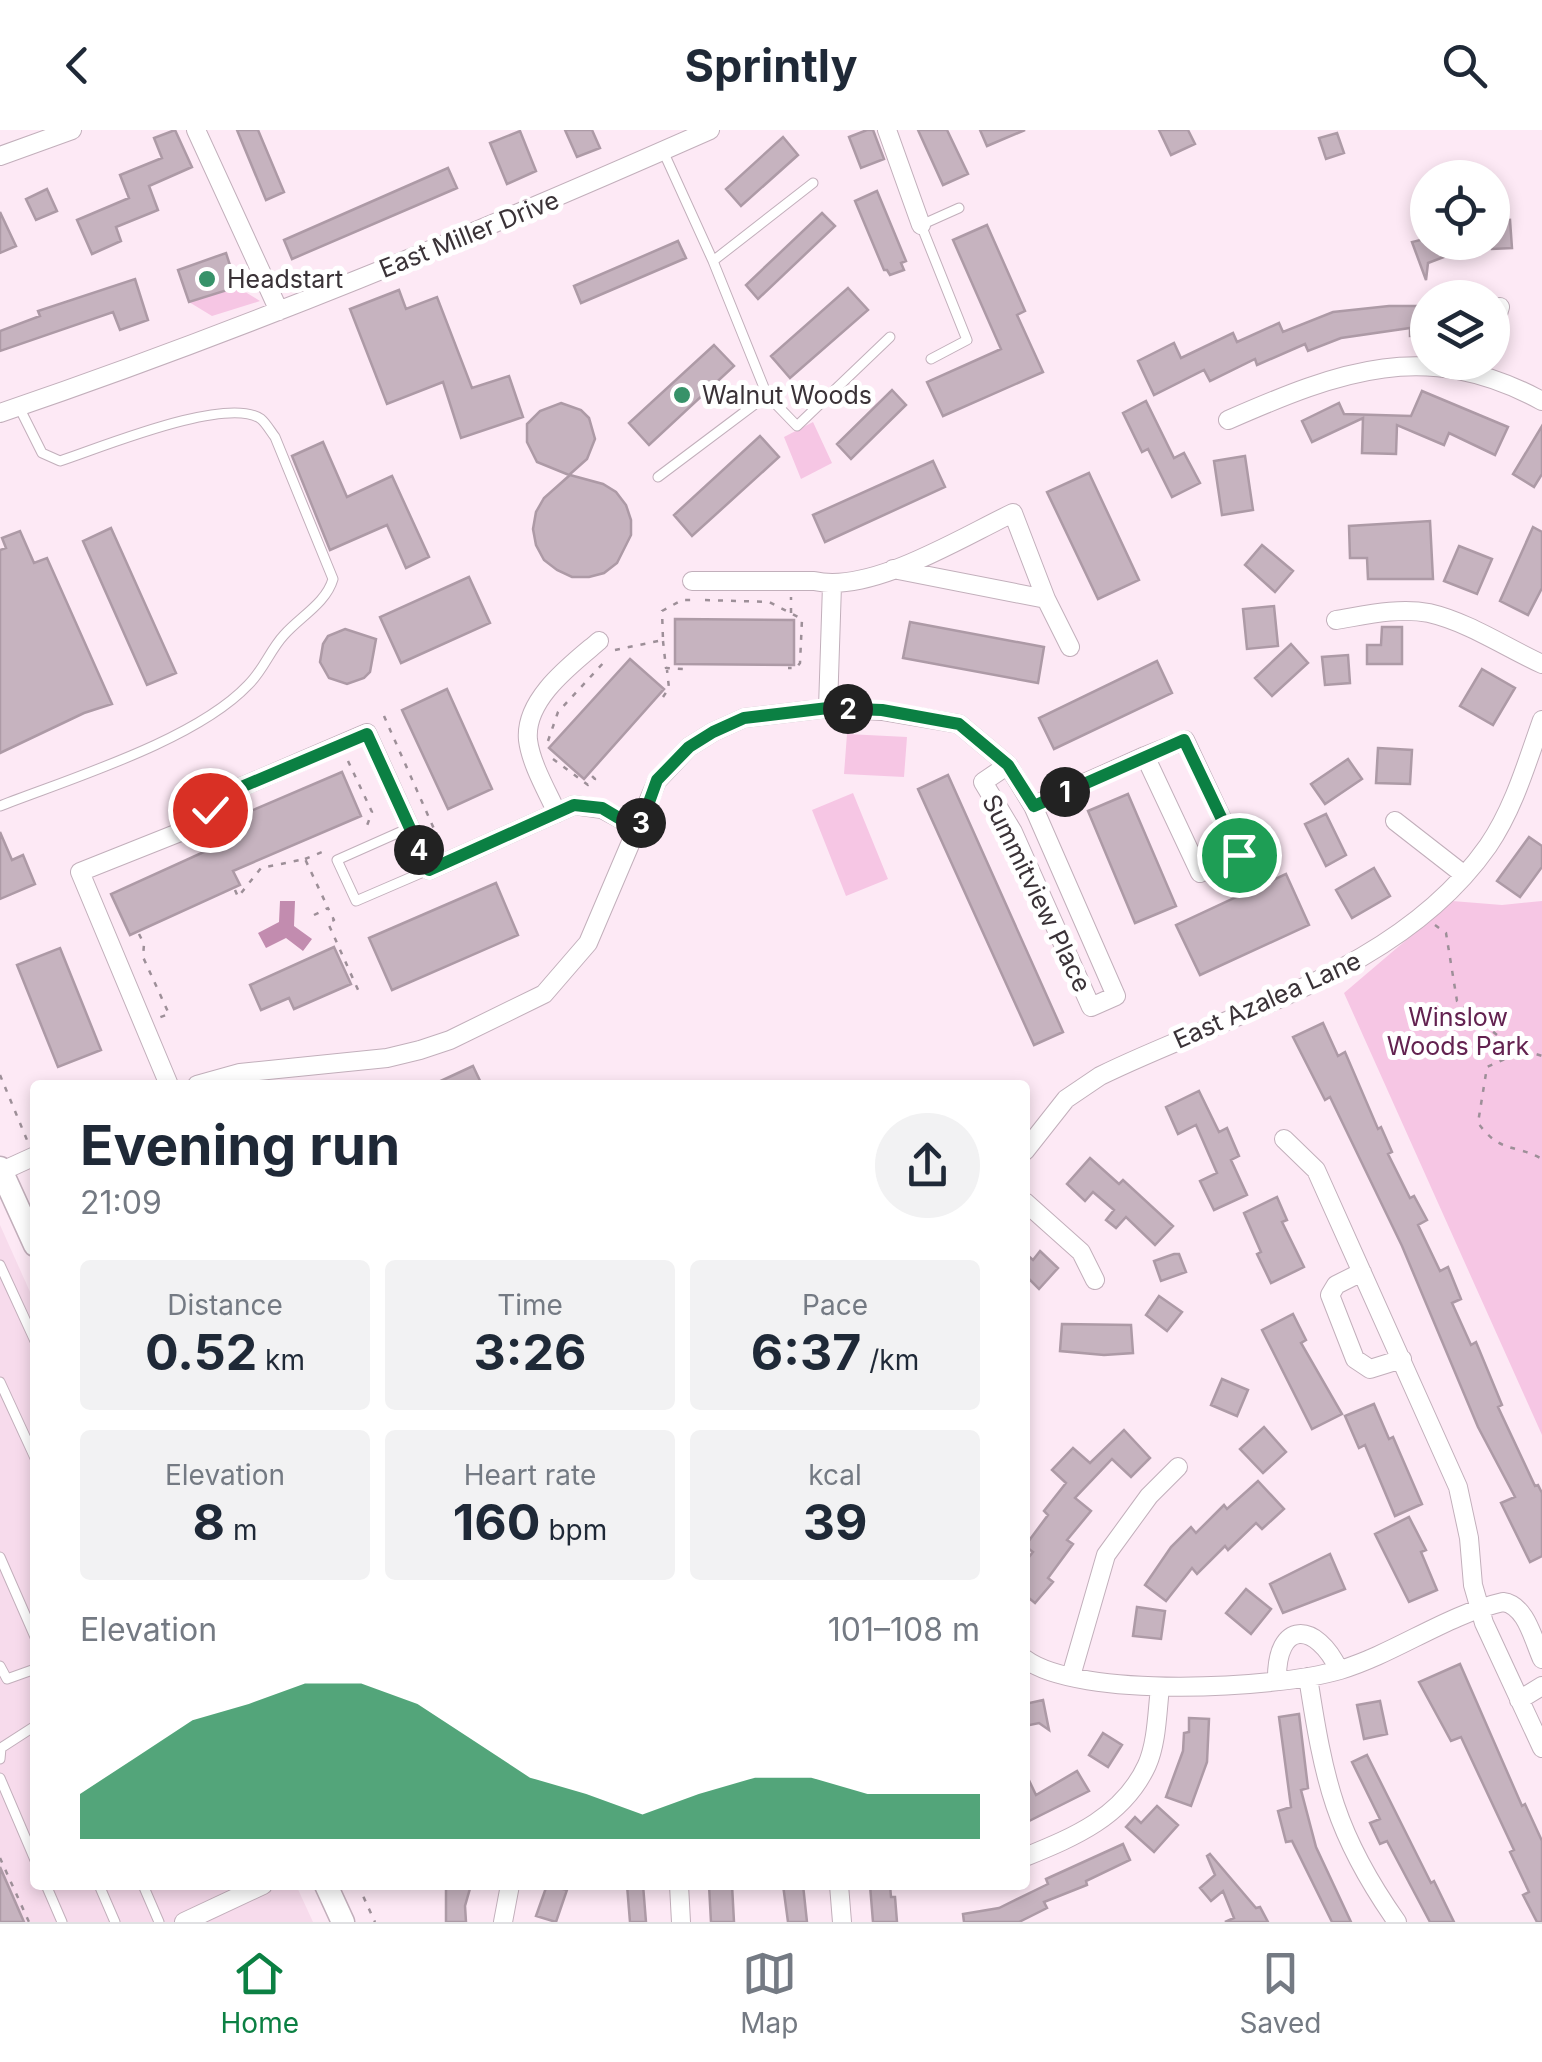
<!DOCTYPE html>
<html lang="en">
<head>
<meta charset="utf-8">
<style>
  :root { --surface:#fff; --page:#f2f2f3; --text:#1f2937; --muted:#747a83; --line:#e0e1e3; --accent:#0b8043 }
  body { margin:0; font-family:Inter,sans-serif; background:var(--page); color:var(--text); height:100vh; display:flex; flex-direction:column; font-size:38px; white-space:nowrap }
  * { box-sizing:border-box; margin:0 }
  p { font-size:32px; color:var(--muted) }
  .icon { flex:none; width:55px; height:55px; fill:none; stroke:currentColor; stroke-width:2; stroke-linecap:round; stroke-linejoin:round }
  .map { position:relative; flex:1; overflow:hidden }
  .panel { position:absolute; left:30px; top:950px; width:1000px; height:810px; display:flex; flex-direction:column; background:var(--surface); border-radius:10px; box-shadow:0 5px 15px #0003 }
  .panel>* { flex:none }
  .buttons { position:absolute; left:1410px; top:30px; display:grid; gap:20px }
  .buttons a { display:grid; place-items:center; width:100px; height:100px; border-radius:50%; background:var(--surface); box-shadow:0 5px 15px #0003; font-size:50px }
  .pin { position:absolute; display:grid; place-items:center; width:85px; height:85px; color:#fff; margin:-42px; border:5px solid #fff; border-radius:50%; box-shadow:0 2px 10px #0007 }
  .km { position:absolute; width:50px; height:50px; margin:-25px; border-radius:50%; background:#222; color:#fff; font-size:28px; line-height:50px; text-align:center }
  .round { display:grid; place-items:center; flex:none; width:105px; height:105px; border-radius:52px; background:var(--page) }
  .overview { display:flex; align-items:center; justify-content:space-between; height:170px; padding:0 50px }
  h1 { font-size:55px; font-weight:700; line-height:75px }
  .figures { display:grid; grid-template-columns:repeat(3,1fr); gap:15px; height:170px; padding:10px 50px }
  .figures div { display:grid; align-content:center; border-radius:10px; background:var(--page); text-align:center }
  .figures b { font-size:50px; font-weight:700 }
  .figures small { font-size:28px; font-weight:400 }
  .figures p { font-size:28px }
  .chart { height:280px; padding:20px 50px }
  .chart p { display:flex; justify-content:space-between }
  .chart svg { width:100%; height:180px; margin-top:10px; fill:var(--accent); opacity:.7 }
  header { display:flex; justify-content:space-between; align-items:center; height:130px; padding:0 50px; background:var(--surface); font-size:45px; font-weight:700 }
  .tab-bar { display:flex; justify-content:space-around; align-items:center; height:140px; border-top:2px solid var(--line); background:var(--surface); font-size:28px; color:var(--muted) }
  .tab-bar a { display:grid; justify-items:center; gap:5px }
  .tab-bar .current { color:var(--accent) }
  .map>svg:first-child { display:block }
  .built { fill:#f7dbec }
  .green { fill:#f6c6e4 }
  .water { fill:#c28caf }
  .building { fill:#c6b3bf; stroke:#ad9aa6; stroke-width:2.5 }
  .lines { fill:none; stroke-linecap:round; stroke-linejoin:round }
  .lane-casing { stroke:#c2afbb; stroke-width:11 }
  .street-casing { stroke:#c2afbb; stroke-width:20 }
  .secondary-casing { stroke:#c2afbb; stroke-width:25 }
  .path { stroke:#9d8f98; stroke-width:2.5; stroke-dasharray:5 8; stroke-linecap:butt }
  .lane { stroke:#fff; stroke-width:9 }
  .street { stroke:#fff; stroke-width:18 }
  .secondary { stroke:#fff; stroke-width:22 }
  .route-casing { stroke:#fff; stroke-width:20 }
  .route { stroke:#0b8043; stroke-width:12 }
  .poi-dot { fill:#379269; stroke:#fff; stroke-width:4 }
  .labels { text-anchor:middle; stroke-width:10; stroke-linejoin:round; paint-order:stroke }
  .street-label { font-size:25px; fill:#3a3237; stroke:#fff }
  .poi-label { font-size:25px; fill:#3a3237; stroke:#fff; text-anchor:start }
  .park-label { font-size:25px; fill:#632250; stroke:#fff }
</style>
</head>
<body>
<header><svg class="icon" aria-label="back" viewBox="0 0 24 24"><path d="M15 5l-7 7 7 7"/></svg>Sprintly<svg class="icon" aria-label="search" viewBox="0 0 24 24"><circle cx="10" cy="10" r="6"/><path d="M15 15l6 6"/></svg></header>
<div class="map">
<svg width="1542" height="1792" viewBox="0 0 1542 1792">
  <rect width="100%" height="100%" fill="#fde9f5"/>
  <path class="built" d="M0,1095L35,1173V1755H296L313,1792H0Z"/>
  <path class="green" d="M237,157L260,171L212,186L189,172Z
    M813,292L832,333L801,349L784,307Z
    M847,604L907,607L904,647L844,644Z
    M853,663L888,749L846,766L812,680Z
    M1452,771L1502,775L1542,771V1305L1344,863Z"/>
  <path class="water" d="M280,771H295L294,796L312,809L303,821L286,808L266,818L258,803L279,792Z"/>
  <path class="building" d="M175,0L192,37L149,56L158,80L116,97L121,111L92,124L77,90L129,68L120,45L162,28L154,8Z
    M237,0H258L284,62L266,70Z
    M565,0H592L600,18L577,27Z
    M867,0H873L884,29L861,38L849,7Z
    M918,0H947L968,44L943,55Z
    M980,0H1025L987,16Z
    M1159,0H1188L1195,14L1171,25Z
    M520,1L536,41L507,54L490,13Z
    M1337,3L1344,23L1326,29L1319,8Z
    M783,7L798,25L741,76L726,59Z
    M448,38L457,58L292,129L284,110Z
    M47,59L57,81L36,90L26,69Z
    M877,61L906,131L901,133L904,140L890,145L887,140H884L855,71Z
    M0,82L16,116L0,123Z
    M822,83L835,96L758,169L746,155Z
    M1510,90L1512,118L1492,119V92Z
    M987,95L1025,181L1017,185L1043,242L943,286L927,252L1001,219L953,110Z
    M1428,108V112L1478,114L1428,133L1426,150L1412,112Z
    M678,111L686,128L581,173L574,156Z
    M226,123L237,157L189,172L178,140Z
    M135,149L148,190L120,200L113,182L0,221V201L40,186L38,181Z
    M848,158L868,180L790,248L771,226Z
    M399,160L406,179L437,167L472,258L509,246L523,287L461,308L443,252L387,274L350,179Z
    M1389,176H1428V205L1410,206V198L1341,208L1308,221L1305,214L1257,235L1255,229L1210,251L1204,240L1154,265L1138,231L1174,213L1181,228L1233,203L1237,212L1279,193L1283,202L1333,182Z
    M714,215L734,236L649,315L629,293Z
    M892,260L906,275L851,329L837,314Z
    M1422,261L1508,297L1495,325L1449,303L1444,315L1397,295L1396,324L1362,323L1363,288L1312,312L1302,291L1339,273L1344,284L1411,286Z
    M1146,271L1174,328L1184,323L1200,353L1172,367L1148,319L1142,322L1123,283Z
    M561,273L581,280L589,288L595,309L587,329L569,345L537,332L527,312V294L540,281Z
    M1542,296V344L1534,357L1513,344Z
    M760,306L779,327L692,406L674,385Z
    M323,312L347,367L392,346L429,427L406,438L387,395L330,420L292,326Z
    M1245,326L1253,380L1222,385L1214,331Z
    M933,331L945,357L825,412L813,385Z
    M1089,343L1139,450L1098,469L1047,362Z
    M570,345L603,354L616,362L626,375L631,390V405L617,433L604,443L589,447H572L557,440L544,430L536,415L533,399L536,382L544,368Z
    M1430,391L1433,449H1368L1367,428H1350L1349,396Z
    M1533,397L1542,402V458L1528,485L1500,471Z
    M111,398L176,543L147,555L83,411Z
    M20,401L34,433L47,428L112,574L84,583L0,623V420L6,418L2,408Z
    M1262,415L1293,441L1275,462L1245,435Z
    M1459,416L1492,429L1477,464L1444,451Z
    M469,447L490,493L401,533L380,487Z
    M1274,476L1278,516L1247,519L1243,479Z
    M675,489L794,490V535L675,534Z
    M910,492L1044,517L1038,553L903,528Z
    M1382,497H1402V534H1367V515H1381Z
    M345,499L376,509L370,542L364,548L347,554L329,548L320,532L323,514L328,506Z
    M1291,514L1308,533L1272,566L1255,548Z
    M1348,525L1350,553L1325,555L1322,527Z
    M630,529L664,559L584,649L549,618Z
    M1157,531L1172,563L1054,619L1039,588Z
    M1482,539L1515,558L1493,595L1460,576Z
    M447,559L492,659L448,679L402,580Z
    M1378,618L1412,620L1410,654L1376,653Z
    M1348,629L1362,649L1325,674L1311,654Z
    M342,642L361,686L233,741L240,755L130,805L111,764L239,706L232,689Z
    M948,645L1063,902L1034,915L918,659Z
    M1128,664L1176,776L1135,793L1088,681Z
    M1326,684L1346,725L1326,736L1305,694Z
    M0,702L12,730L23,725L35,754L0,769Z
    M1529,707L1542,716V737L1520,767L1497,751Z
    M1374,738L1390,766L1352,788L1336,760Z
    M1286,744L1309,795L1200,845L1176,795Z
    M496,753L518,805L392,860L369,808Z
    M334,817L351,854L294,879L289,868L261,880L250,855Z
    M60,818L101,920L58,937L17,835Z
    M1323,893L1338,926L1345,922L1378,999L1381,997L1392,1022L1388,1024L1410,1068L1414,1066L1427,1090L1418,1095L1440,1141L1448,1137L1461,1169L1452,1173L1471,1215L1476,1212L1502,1275L1498,1277L1535,1356L1538,1355L1542,1363V1426L1530,1432L1501,1373L1515,1367L1478,1297L1402,1116L1330,967L1325,970L1293,907Z
    M473,936L482,955H432Z
    M1199,961L1219,1002L1227,998L1239,1026L1231,1030L1247,1065L1214,1080L1200,1051L1217,1043L1196,995L1178,1004L1166,977Z
    M1090,1028L1119,1054L1123,1050L1173,1096L1155,1115L1126,1087L1116,1098L1106,1090L1114,1080L1093,1062L1085,1071L1067,1054Z
    M1277,1067L1287,1090L1282,1092L1304,1137L1271,1153L1257,1124L1261,1122L1244,1083Z
    M1040,1121L1058,1138L1039,1159L1025,1145V1123L1033,1130Z
    M1174,1124H1179L1186,1142L1161,1151L1154,1131Z
    M1159,1166L1182,1182L1167,1201L1146,1185Z
    M1293,1184L1306,1210L1301,1213L1342,1284L1312,1299L1262,1200Z
    M1062,1194L1131,1195L1133,1223L1104,1225L1060,1221Z
    M1222,1249L1248,1260L1237,1286L1211,1275Z
    M1374,1274L1389,1309L1393,1307L1422,1374L1395,1386L1365,1315L1359,1318L1345,1286Z
    M1264,1297L1286,1322L1263,1343L1240,1319Z
    M1124,1300L1150,1328L1131,1347L1112,1329L1075,1368L1091,1381L1067,1410L1073,1414L1048,1448L1053,1452L1035,1473L1025,1465V1432L1033,1422L1025,1416L1048,1385L1044,1381L1066,1353L1052,1340L1073,1318L1090,1333Z
    M1258,1351L1284,1379L1262,1399L1256,1393L1228,1420L1225,1416L1197,1444L1192,1438L1166,1471L1145,1455L1171,1417L1191,1397L1196,1403L1224,1375L1227,1379Z
    M1409,1387L1426,1420L1421,1422L1437,1460L1409,1472L1375,1404Z
    M1330,1424L1345,1459L1283,1483L1270,1454Z
    M1246,1459L1271,1479L1251,1504L1226,1483Z
    M1137,1477L1165,1481L1161,1509L1133,1506Z
    M1460,1534L1522,1676L1525,1674L1542,1711V1792H1537L1523,1765L1529,1762L1510,1722L1514,1720L1461,1607L1451,1611L1419,1552Z
    M1043,1570L1049,1600L1039,1593L1025,1596V1574Z
    M1380,1571L1387,1604L1364,1609L1357,1575Z
    M1299,1584L1308,1658L1301,1660L1316,1717L1351,1792H1332L1292,1711L1286,1712L1278,1681L1291,1677L1279,1587Z
    M1189,1588L1209,1589L1207,1632L1191,1676L1166,1667L1183,1621L1184,1603L1189,1602Z
    M1103,1603L1122,1615L1108,1637L1089,1625Z
    M1367,1625L1431,1753L1434,1751L1454,1792H1430L1387,1711L1380,1714L1370,1693L1380,1689L1352,1632Z
    M1077,1641L1089,1661L1025,1693V1642L1036,1665Z
    M1157,1676L1178,1695L1154,1722L1126,1697L1135,1687L1141,1693Z
    M1123,1714L1130,1730L1086,1751L1087,1755L1044,1772L1047,1778L1019,1792H964L963,1784L999,1778L1048,1754L1046,1749Z
    M1210,1724L1256,1778L1260,1777L1268,1792H1225L1234,1788L1223,1761L1211,1771L1200,1758L1215,1745L1207,1726Z
    M0,1737L24,1792H0Z
    M446,1755H471L465,1776L466,1792H446Z
    M547,1755L567,1760L556,1792L536,1786Z
    M627,1755H643L646,1792H630Z
    M709,1755H732L734,1792H711Z
    M783,1755H803L807,1792H788Z
    M870,1755H890L891,1767H895L897,1792H873Z"/>
  <g class="lines">
    <g class="lane-casing">
      <path id="lane" d="M663,21L713,131L767,265L797,296L890,207
        M713,131L813,53
        M931,229L967,210L921,95L959,78
        M658,347L767,265
        M0,676C72,648 196,610 248,555C263,541 270,520 284,505C301,486 326,473 333,449L275,307C271,302 266,293 261,289C227,265 100,318 60,331L42,323L19,277
        M409,698L337,730L356,771L428,740
        M0,1135L35,1211
        M0,1252L35,1328
        M0,1427L35,1507
        M0,1536L7,1549L35,1539
        M0,1629L1,1618L35,1596
        M0,1648L35,1730
        M46,1755L62,1792
        M99,1755L115,1792
        M143,1755L159,1792"/>
    </g>
    <g class="street-casing">
      <path id="street" d="M196,0L279,181
        M887,0L921,95
        M0,26L72,0
        M1492,204L1500,177
        M0,283C241,201 477,103 710,0
        M1228,290C1340,241 1426,208 1542,271
        M893,439L1046,469
        M692,451H814C871,464 960,408 1013,383L1046,469L1070,517
        M1336,490C1366,485 1399,477 1429,483C1468,492 1505,517 1542,534
        M828,578L832,455
        M1185,610L1239,725L1200,743L1145,626Z
        M1033,676L1145,626
        M557,683C547,661 531,634 528,610C524,569 572,534 599,511
        M1395,691L1463,744
        M169,955L80,742L183,701L239,658L367,603L429,740L574,675L602,679L639,699
        M197,955L240,943L387,928L420,920L450,910L544,864L588,813L657,651L689,617L713,602L744,588L828,578L882,581L959,594L1008,635L1033,676L1116,866L1091,877L1013,702L983,652L1008,635
        M1284,1009L1316,1040L1458,1357L1469,1408L1473,1455L1484,1493L1542,1618
        M1025,1021L1066,969L1100,946C1232,881 1399,843 1488,716C1514,678 1527,632 1542,590
        M0,1042L35,1026
        M1025,1072L1081,1122L1095,1150
        M1362,1142L1336,1155L1330,1165L1355,1229L1370,1239L1402,1229
        M1025,1529C1079,1569 1276,1559 1340,1540C1396,1523 1446,1485 1503,1472C1526,1475 1533,1509 1542,1529
        M1071,1546L1106,1425L1149,1366L1178,1337
        M1308,1547C1324,1651 1335,1704 1397,1792
        M1277,1550C1276,1490 1316,1491 1339,1540
        M1519,1570L1542,1556
        M1025,1727C1074,1707 1123,1687 1147,1635C1157,1612 1157,1583 1160,1558
        M679,1755L681,1792
        M839,1755L842,1792
        M184,1792L263,1755
        M503,1792L510,1755"/>
    </g>
    <g class="secondary-casing">
      <path id="secondary" d="M0,1038L35,1115
        M326,1755L343,1792"/>
    </g>
    <path class="path" d="M705,470L769,472L802,489L800,533L796,538H788
      M791,483V467
      M663,511L666,538L683,539
      M615,520L663,510L662,481L682,470H692
      M663,567L669,558L667,540
      M384,586L442,717
      M548,611L558,582L606,530
      M553,629L588,655L595,649L591,645
      M348,631L372,682L365,701
      M305,729L327,720
      M235,760L238,767L261,738L305,729L328,778
      M314,785L328,778L334,790L328,793L359,862
      M1435,795L1446,803L1457,871L1518,923L1526,921L1542,926
      M139,804L144,814L143,827L169,884L158,888
      M1516,924L1487,937L1478,993C1501,1024 1513,1013 1542,1029
      M0,945L27,1010
      M0,1728L29,1792
      M358,1755L375,1792"/>
    <use href="#lane" class="lane"/>
    <use href="#street" class="street"/>
    <use href="#secondary" class="secondary"/>
  </g>
  <g class="lines">
    <g class="route-casing">
      <path id="route" d="M210,680L239,658L367,604L429,740L574,675L602,678L639,700L657,650L689,617L713,602L744,588L828,578L882,580L959,594L1008,635L1034,676L1184,610L1239,725"/>
    </g>
    <use href="#route" class="route"/>
  </g>
  <g class="poi-dot">
    <circle cx="207" cy="149" r="10"/>
    <circle cx="682" cy="265" r="10"/>
  </g>
  <g class="labels">
    <g class="street-label">
      <text transform="translate(469 104) rotate(-22)" y="9">East Miller Drive</text>
      <text transform="translate(1037 763) rotate(64)" y="9">Summitview Place</text>
      <text transform="translate(1267 870) rotate(-24)" y="9">East Azalea Lane</text>
    </g>
    <g class="poi-label">
      <text x="227" y="158">Headstart</text>
      <text x="702" y="274">Walnut Woods</text>
    </g>
    <g class="park-label">
      <text x="1458" y="896">Winslow<tspan x="1458" dy="29">Woods Park</tspan></text>
    </g>
  </g>
</svg>
<div class="buttons">
<a><svg class="icon" aria-label="locate" viewBox="0 0 24 24"><circle cx="12" cy="12" r="6"/><path d="M12 2v4M12 18v4M2 12h4M18 12h4"/></svg></a>
<a><svg class="icon" aria-label="layers" viewBox="0 0 24 24"><path d="M12 4l9 5-9 5-9-5zM3 14l9 5 9-5"/></svg></a>
</div>
<div class="pin" style="left:1239px;top:725px;background:#1e9e55"><svg class="icon" aria-label="arrive" viewBox="0 0 24 24"><path d="M6 21V4h12l-3 4 3 4H6"/></svg></div>
<div class="pin" style="left:210px;top:680px;background:#d93025"><svg class="icon" aria-label="check" viewBox="0 0 24 24"><path d="M5 12l5 5 9-10"/></svg></div>
<b class="km" style="left:1065px;top:662px">1</b>
<b class="km" style="left:848px;top:579px">2</b>
<b class="km" style="left:641px;top:693px">3</b>
<b class="km" style="left:419px;top:720px">4</b>
<section class="panel">
<div class="overview"><div><h1>Evening run</h1><p>21:09</p></div><a class="round"><svg class="icon" aria-label="share" viewBox="0 0 24 24"><path d="M12 15V3M7 8l5-5 5 5M5 13v7h14v-7"/></svg></a></div>
<div class="figures">
<div><p>Distance</p><b>0.52<small> km</small></b></div>
<div><p>Time</p><b>3:26</b></div>
<div><p>Pace</p><b>6:37<small> /km</small></b></div>
</div>
<div class="figures">
<div><p>Elevation</p><b>8<small> m</small></b></div>
<div><p>Heart rate</p><b>160<small> bpm</small></b></div>
<div><p>kcal</p><b>39</b></div>
</div>
<div class="chart"><p><span>Elevation</span>101–108 m</p>
<svg viewBox="0 0 160 44" preserveAspectRatio="none"><path d="M0 44V33L10 24L20 15L30 11L40 6L50 6L60 11L70 20L80 29L90 33L100 38L110 33L120 29L130 29L140 33L150 33L160 33V44z"/></svg>
</div>
</section>
</div>
<nav class="tab-bar">
<a class="current"><svg class="icon" aria-label="home" viewBox="0 0 24 24"><path d="M3 11l9-7 9 7M6 9v11h12V9"/></svg>Home</a>
<a><svg class="icon" aria-label="map" viewBox="0 0 24 24"><path d="M3 6l6-2 6 2 6-2v14l-6 2-6-2-6 2zM9 4v14M15 6v14"/></svg>Map</a>
<a><svg class="icon" aria-label="saved" viewBox="0 0 24 24"><path d="M7 4h10v16l-5-4-5 4z"/></svg>Saved</a>
</nav>
</body>
</html>
